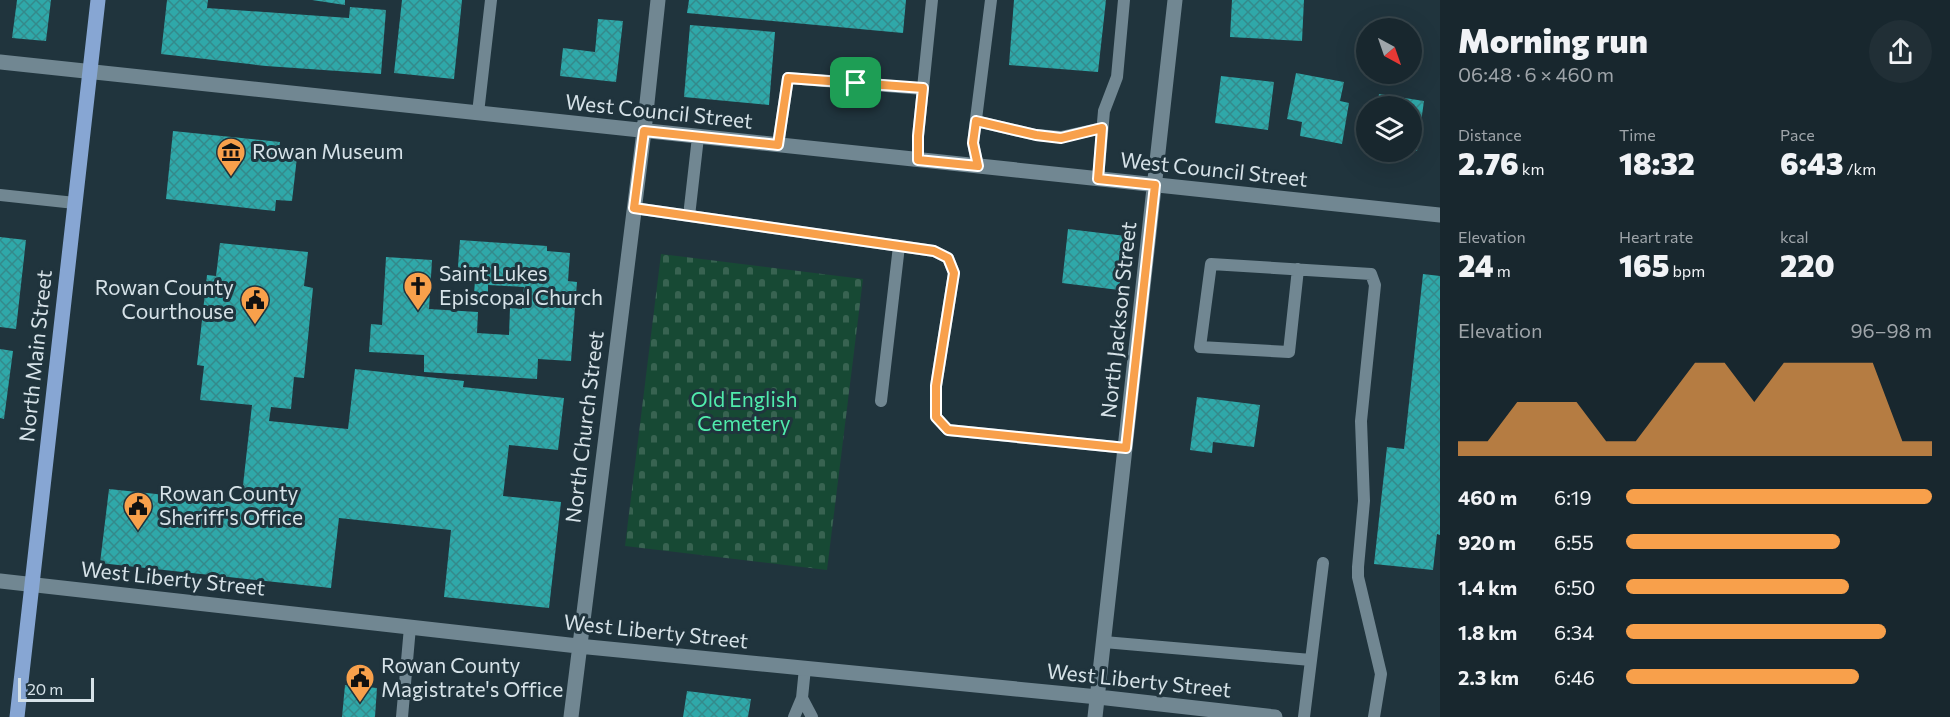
<!DOCTYPE html>
<html lang="en">
<head>
<meta charset="utf-8">
<style>
  :root { --surface:#18272e; --page:#212f36; --text:#f1f3f6; --muted:#9fa5aa; --line:#36444a; --accent:#f8a04b }
  body { margin:0; font-family:Commissioner,sans-serif; background:var(--page); color:var(--text); height:100vh; display:flex; flex-direction:column; font-size:22px; white-space:nowrap }
  * { box-sizing:border-box; margin:0 }
  p { font-size:20px; color:var(--muted) }
  .icon { flex:none; width:33px; height:33px; fill:none; stroke:currentColor; stroke-width:2; stroke-linecap:round; stroke-linejoin:round }
  .map { position:relative; flex:1; overflow:hidden }
  .side { display:flex; flex-direction:column; background:var(--surface); width:510px }
  .side>* { flex:none }
  .needle { width:39px; rotate:140deg }
  .tools { position:absolute; left:1356px; top:18px; display:grid; gap:12px }
  .tools a { display:grid; place-items:center; width:66px; height:66px; border-radius:50%; background:var(--surface); box-shadow:0 6px 24px #0002,0 0 0 2px var(--line); font-size:30px }
  .scale { position:absolute; left:18px; bottom:15px; width:76px; box-sizing:border-box; padding-left:6px; border:3px solid #d6e2e8; border-top:0; font-size:16px; line-height:21px; white-space:nowrap; color:#d6e2e8; -webkit-text-stroke:4px #20343d; paint-order:stroke }
  .pin { position:absolute; display:grid; place-items:center; width:51px; height:51px; color:#fff; margin:-26px; border-radius:12px; box-shadow:0 3px 9px #0006 }
  .round { display:grid; place-items:center; flex:none; width:63px; height:63px; border-radius:32px; background:var(--page) }
  .headline { display:flex; align-items:center; justify-content:space-between; height:102px; padding:0 18px }
  h1 { font-size:33px; font-weight:800; line-height:45px }
  .stats { display:grid; grid-template-columns:repeat(3,1fr); gap:9px; height:102px; padding:6px 18px }
  .stats div { display:grid; align-content:center }
  .stats b { font-size:30px; font-weight:800 }
  .stats small { font-size:16px; font-weight:400 }
  .stats p { font-size:16px }
  .chart { height:168px; padding:12px 18px }
  .chart p { display:flex; justify-content:space-between }
  .chart svg { width:100%; height:108px; margin-top:6px; fill:var(--accent); opacity:.7 }
  ul { padding:0 18px; list-style:none; font-size:20px }
  li { display:grid; grid-template-columns:96px 72px 1fr; align-items:center; height:45px }
  li i { height:15px; border-radius:8px; background:var(--accent) }
  main { display:flex; flex:1; min-height:0 }
  .map>svg:first-child { display:block }
  .cemetery { fill:url(#cemetery-stones) }
  .building { fill:url(#building-cross-hatch) }
  .lines { fill:none; stroke-linecap:round; stroke-linejoin:round }
  .lane { stroke:#718792; stroke-width:12 }
  .street { stroke:#718792; stroke-width:15 }
  .primary { stroke:#87a6d3; stroke-width:15 }
  .route-casing { stroke:#fff; stroke-width:12 }
  .route { stroke:#f8a04b; stroke-width:8 }
  .labels { text-anchor:middle; stroke-width:6; stroke-linejoin:round; paint-order:stroke }
  .street-label { font-size:21px; fill:#d6e2e8; stroke:#20343d }
  .poi-label { font-size:21px; fill:#d6e2e8; stroke:#20343d; text-anchor:start }
  .park-label { font-size:21px; fill:#50ebac; stroke:#20343d }
</style>
</head>
<body>
<main>
<div class="map">
<svg width="1440" height="717" viewBox="0 0 1440 717">
  <defs>
    <pattern id="cemetery-stones" width="16" height="16" patternUnits="userSpaceOnUse" patternTransform="scale(1.5)"><rect width="16" height="16" fill="#174934"/><path d="M2 7V4a2 2 0 0 1 4 0v3zM10 15v-3a2 2 0 0 1 4 0v3z" fill="#386351"/></pattern>
    <pattern id="building-cross-hatch" width="8" height="8" patternUnits="userSpaceOnUse" patternTransform="scale(1.5)"><rect width="8" height="8" fill="#2fa8a9"/><path d="M0 0l8 8M0 8l8-8" fill="none" stroke="#348a8b"/></pattern>
  </defs>
  <rect width="100%" height="100%" fill="#20343d"/>
  <path class="cemetery" d="M661,254L863,279L827,570L625,546Z"/>
  <path class="building" d="M17,0H51L46,41L12,38Z
    M167,0H208L207,8L349,18L350,7L386,10L381,74L266,66L161,54Z
    M312,0H345V5Z
    M402,0H462L454,79L394,73Z
    M689,0H906L903,33L687,13Z
    M1014,0H1106L1098,72L1009,65Z
    M1232,0H1304L1302,41L1230,37Z
    M598,19L623,21L616,82L560,76L563,48L595,52Z
    M690,25L775,32L769,105L684,97Z
    M1296,73L1344,82L1340,101L1349,103L1342,144L1300,136L1302,122L1287,119Z
    M1221,76L1274,82L1268,130L1215,123Z
    M1379,94L1424,101L1417,151H1412V106H1377Z
    M173,131L280,142L278,155L297,157L292,201L276,200L275,211L166,199Z
    M1068,229L1126,236L1119,290L1062,283Z
    M0,237L26,240L16,329L0,327Z
    M460,240L547,246V251L570,253L568,281L577,282L571,361L538,359L537,379L424,372V355L369,352L371,324L382,325L386,257L432,260L429,309L478,312L477,333L509,335L510,308L522,309L524,287L488,285V295L474,294L475,281L457,279Z
    M220,243L308,252L304,286L313,288L304,378L294,377L291,409L271,407L269,421L348,429L355,369L464,381L463,387L564,398L558,450L509,445L503,496L561,502L549,608L444,597L451,530L339,518L331,588L100,563L109,489L241,503L252,405L200,400L204,366L197,365L207,275L216,276Z
    M1423,274L1440,276V535L1437,534L1433,570L1374,564L1387,447L1404,449Z
    M0,349L13,351L4,419L0,418Z
    M1197,397L1260,405L1254,447L1213,442L1212,453L1190,450Z
    M345,685L377,688L375,717H342Z
    M687,691L751,699L748,717H683Z"/>
  <g class="lines">
    <path class="lane" d="M478,113L491,0
      M976,121L1036,135L1061,137L1102,128
      M778,145L788,78L923,89
      M918,160V137L932,0
      M978,167L973,143L991,0
      M1098,179L1104,111L1117,77L1124,0
      M0,195L75,203
      M634,208L934,251L948,258L954,273L936,386V417L948,430L1126,448
      M689,216L698,137
      M1298,269L1289,352L1200,347L1211,264L1371,274L1375,285L1361,421L1364,501L1358,567V577L1381,674L1374,717
      M881,401L899,246
      M1104,642L1311,660
      M802,698L812,717
      M402,717L410,627
      M794,717L802,698L805,668
      M1304,717L1323,563"/>
    <path class="street" d="M0,62L1440,215
      M0,581L578,646L1098,697L1275,717
      M571,717L644,131L658,0
      M1095,717L1175,0"/>
    <path class="primary" d="M17,717L98,0"/>
  </g>
  <g class="lines">
    <g class="route-casing">
      <path id="route" d="M788,78L923,88L918,136V160L978,166L973,143L976,121L1036,135L1061,138L1102,128L1098,179L1155,185L1126,448L948,430L936,417V386L954,273L948,258L934,251L634,208L644,131L778,145Z"/>
    </g>
    <use href="#route" class="route"/>
  </g>
  <defs>
    <g id="museum-pin" transform="scale(1.5)"><path d="M0 17L-7.5 6A9.5 9.5 0 1 1 7.5 6Z" fill="#f8a04b" stroke="#20343d"/><path d="M0-6L6-3V-2H-6V-3ZM-5-1h2V3h-2ZM-1-1h2V3h-2ZM3-1h2V3H3ZM-6 4H6V6H-6Z" fill="#111"/></g>
    <g id="church-pin" transform="scale(1.5)"><path d="M0 17L-7.5 6A9.5 9.5 0 1 1 7.5 6Z" fill="#f8a04b" stroke="#20343d"/><path d="M-1.2-6h2.4v3.5h3.3v2.4h-3.3V6h-2.4V-.1h-3.3v-2.4h3.3Z" fill="#111"/></g>
    <g id="civic-pin" transform="scale(1.5)"><path d="M0 17L-7.5 6A9.5 9.5 0 1 1 7.5 6Z" fill="#f8a04b" stroke="#20343d"/><path d="M-.6-6.5H3V-4.5H.6V-3L4-1V1h2V6H-6V1h2V-1L-.6-3ZM-1.2 2.5V6h2.4V2.5Z" fill="#111"/></g>
  </defs>
  <g fill-rule="evenodd">
    <use href="#museum-pin" x="231" y="152"/>
    <use href="#church-pin" x="418" y="286"/>
    <use href="#civic-pin" x="255" y="300"/>
    <use href="#civic-pin" x="138" y="506"/>
    <use href="#civic-pin" x="360" y="678"/>
  </g>
  <g class="labels">
    <g class="street-label">
      <text transform="translate(659 112) rotate(6)" y="7">West Council Street</text>
      <text transform="translate(1214 170) rotate(6)" y="7">West Council Street</text>
      <text transform="translate(1119 320) rotate(-84)" y="7">North Jackson Street</text>
      <text transform="translate(36 356) rotate(-84)" y="7">North Main Street</text>
      <text transform="translate(585 427) rotate(-83)" y="7">North Church Street</text>
      <text transform="translate(173 579) rotate(6)" y="7">West Liberty Street</text>
      <text transform="translate(656 632) rotate(6)" y="7">West Liberty Street</text>
      <text transform="translate(1139 681) rotate(6)" y="7">West Liberty Street</text>
    </g>
    <g class="poi-label">
      <text x="252" y="159">Rowan Museum</text>
      <text x="439" y="281">Saint Lukes<tspan x="439" dy="24">Episcopal Church</tspan></text>
      <text x="234" y="295" text-anchor="end">Rowan County<tspan x="234" dy="24">Courthouse</tspan></text>
      <text x="159" y="501">Rowan County<tspan x="159" dy="24">Sheriff's Office</tspan></text>
      <text x="381" y="673">Rowan County<tspan x="381" dy="24">Magistrate's Office</tspan></text>
    </g>
    <g class="park-label">
      <text x="744" y="407">Old English<tspan x="744" dy="24">Cemetery</tspan></text>
    </g>
  </g>
</svg>
<div class="tools">
<a><svg class="needle" viewBox="-14 -14 28 28"><path d="M0-13l5 13h-10z" fill="#e53935"/><path d="M0 13l5-13h-10z" fill="#9fa5aa"/></svg></a>
<a><svg class="icon" aria-label="layers" viewBox="0 0 24 24"><path d="M12 4l9 5-9 5-9-5zM3 14l9 5 9-5"/></svg></a>
</div>
<div class="scale">20 m</div>
<div class="pin" style="left:856px;top:83px;background:#1e9e55"><svg class="icon" aria-label="arrive" viewBox="0 0 24 24"><path d="M6 21V4h12l-3 4 3 4H6"/></svg></div>
</div>
<section class="side">
<div class="headline"><div><h1>Morning run</h1><p>06:48 · 6 × 460 m</p></div><a class="round"><svg class="icon" aria-label="share" viewBox="0 0 24 24"><path d="M12 15V3M7 8l5-5 5 5M5 13v7h14v-7"/></svg></a></div>
<div class="stats">
<div><p>Distance</p><b>2.76<small> km</small></b></div>
<div><p>Time</p><b>18:32</b></div>
<div><p>Pace</p><b>6:43<small> /km</small></b></div>
</div>
<div class="stats">
<div><p>Elevation</p><b>24<small> m</small></b></div>
<div><p>Heart rate</p><b>165<small> bpm</small></b></div>
<div><p>kcal</p><b>220</b></div>
</div>
<div class="chart"><p><span>Elevation</span>96–98 m</p>
<svg viewBox="0 0 160 44" preserveAspectRatio="none"><path d="M0 44V38L10 38L20 22L30 22L40 22L50 38L60 38L70 22L80 6L90 6L100 22L110 6L120 6L130 6L140 6L150 38L160 38V44z"/></svg>
</div>
<ul>
<li><b>460 m</b>6:19<i style="width:100%"></i></li>
<li><b>920 m</b>6:55<i style="width:70%"></i></li>
<li><b>1.4 km</b>6:50<i style="width:73%"></i></li>
<li><b>1.8 km</b>6:34<i style="width:85%"></i></li>
<li><b>2.3 km</b>6:46<i style="width:76%"></i></li>
</ul>
</section>
</main>
</body>
</html>
